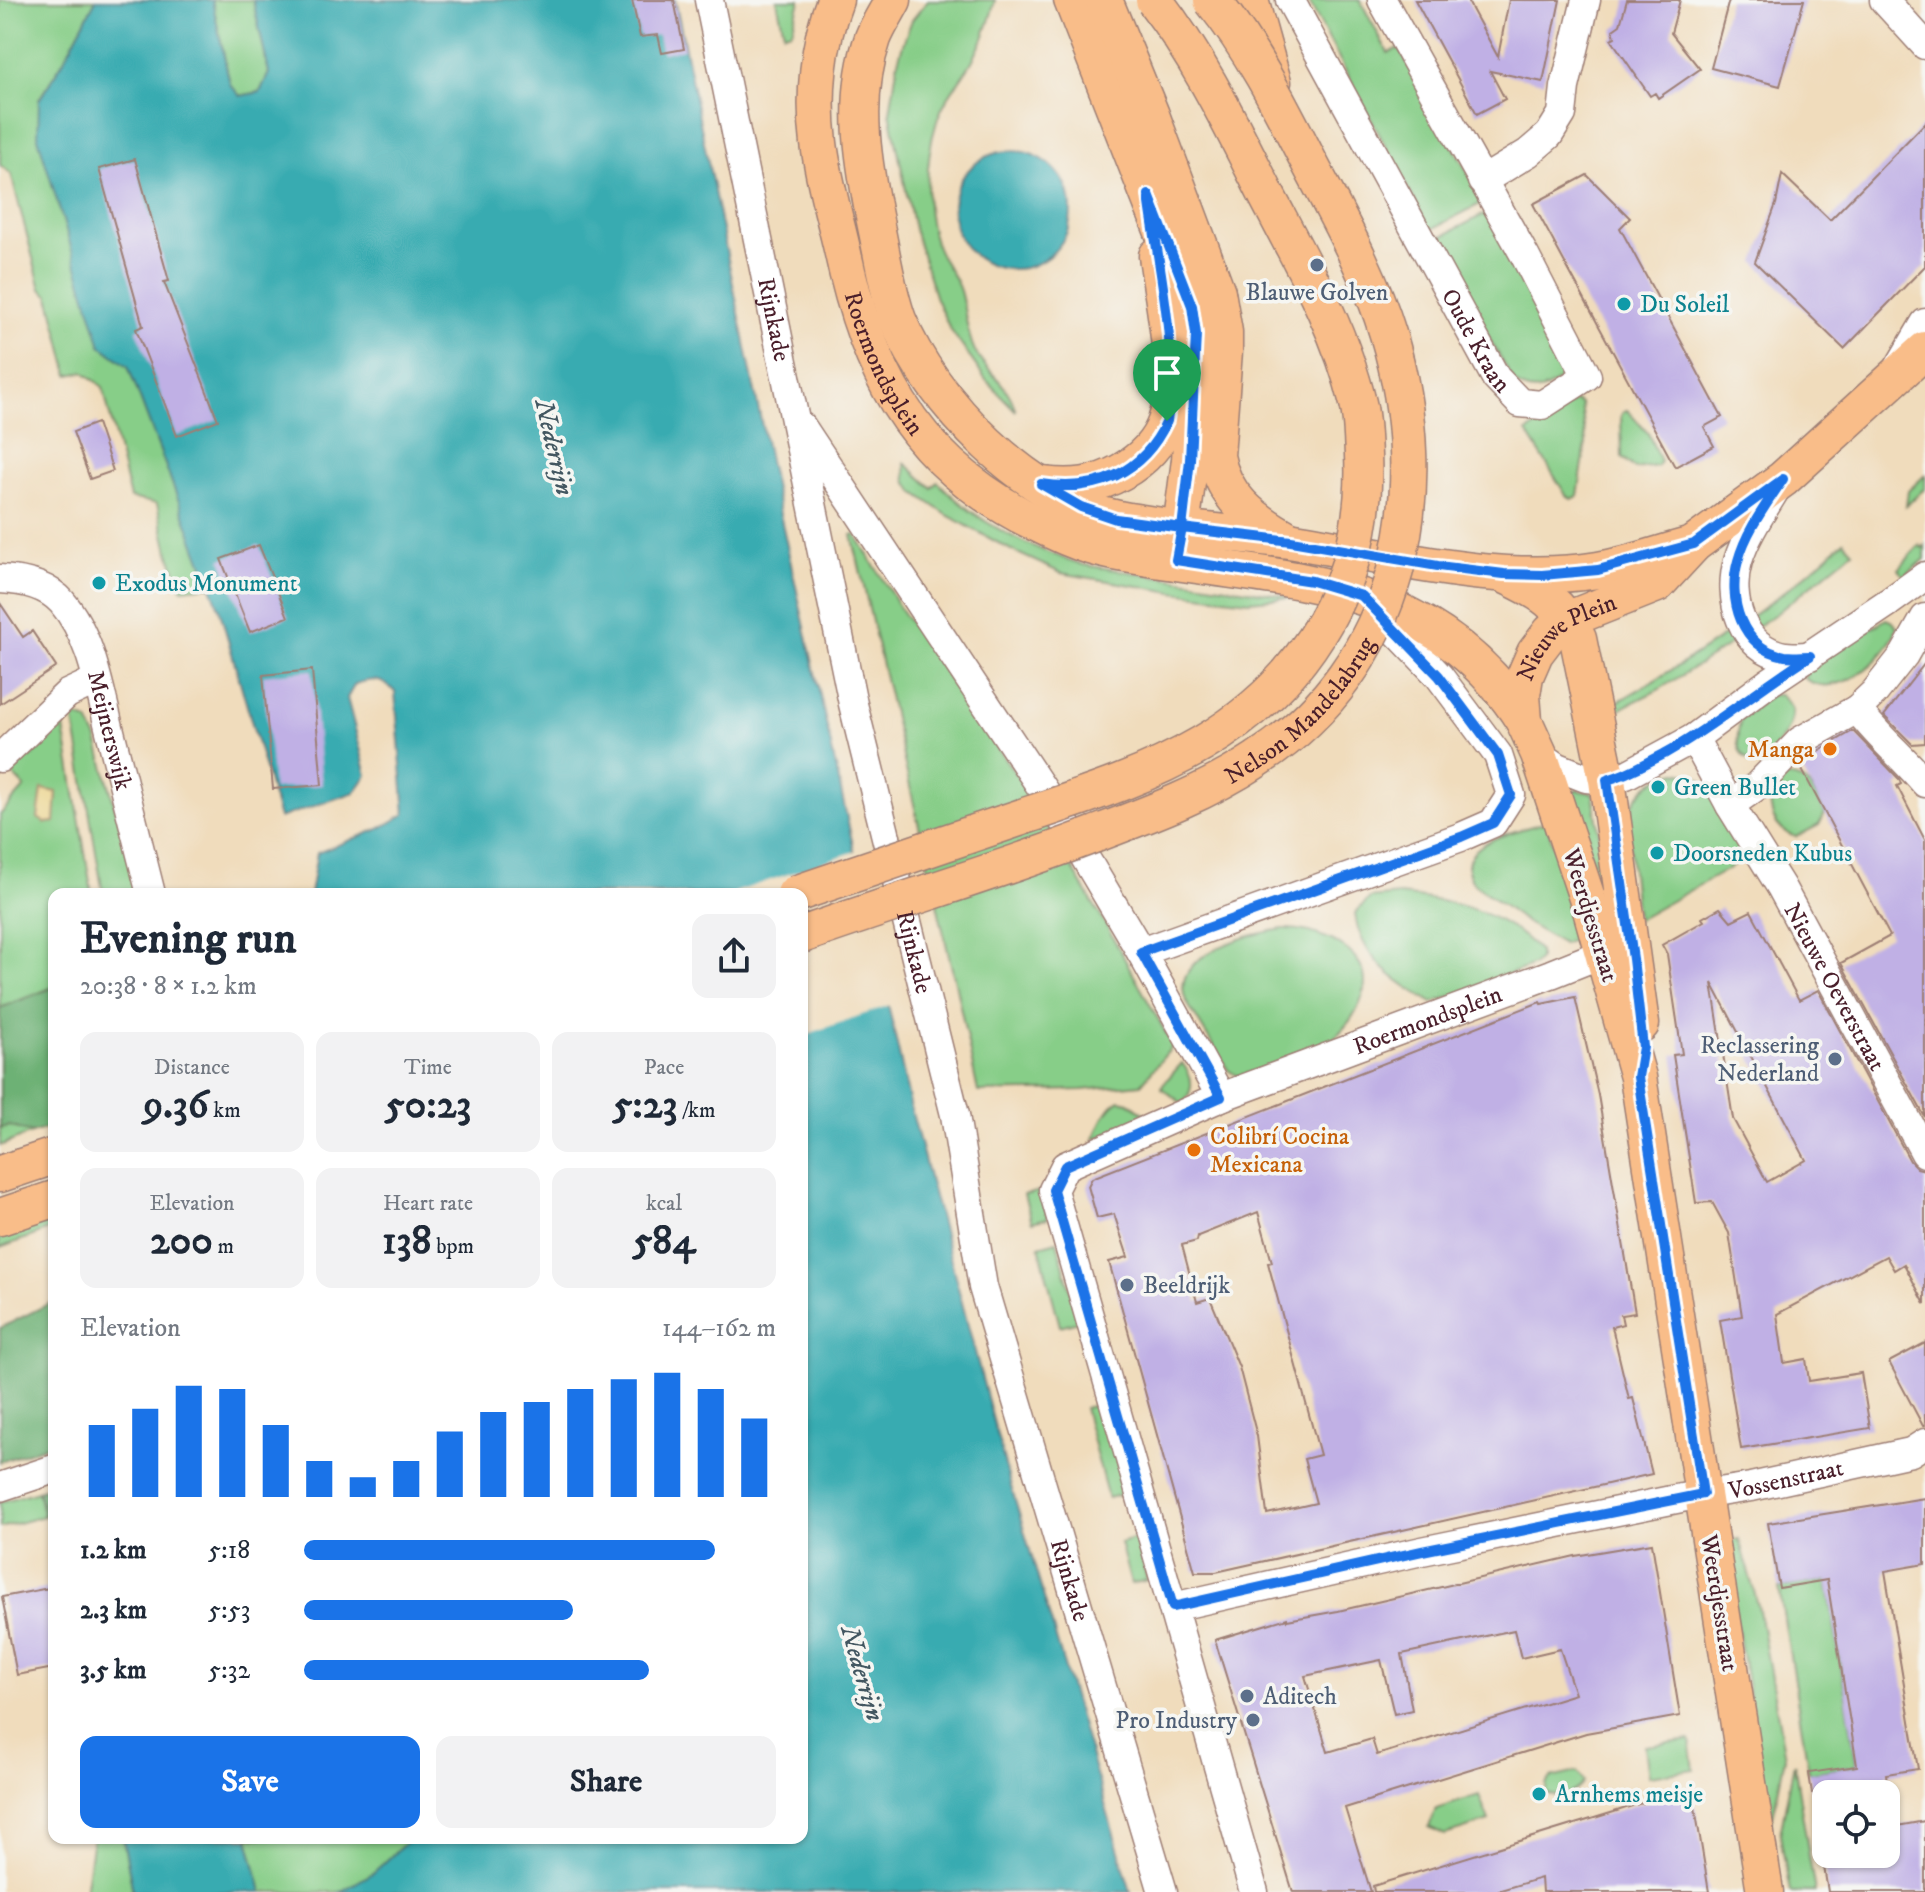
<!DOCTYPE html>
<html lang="en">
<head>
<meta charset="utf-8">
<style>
  :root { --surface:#fff; --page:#f2f2f3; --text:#1f2937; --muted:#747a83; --accent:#1a73e8 }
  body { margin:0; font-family:"IM FELL DW Pica",serif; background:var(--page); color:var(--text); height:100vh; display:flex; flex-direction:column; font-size:30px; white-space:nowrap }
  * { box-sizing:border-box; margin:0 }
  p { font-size:26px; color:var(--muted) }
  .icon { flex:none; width:44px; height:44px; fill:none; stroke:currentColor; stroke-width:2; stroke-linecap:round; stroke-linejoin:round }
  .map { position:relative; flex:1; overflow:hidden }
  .panel { position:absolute; left:48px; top:888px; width:760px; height:956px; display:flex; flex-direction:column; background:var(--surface); border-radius:16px; box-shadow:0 2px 6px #0004 }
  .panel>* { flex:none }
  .tools { position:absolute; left:1812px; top:1780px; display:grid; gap:16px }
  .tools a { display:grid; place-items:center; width:88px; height:88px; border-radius:16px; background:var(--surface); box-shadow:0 2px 6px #0004; font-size:40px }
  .pin { position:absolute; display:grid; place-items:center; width:68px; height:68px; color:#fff; margin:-82px -34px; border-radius:50% 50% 50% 0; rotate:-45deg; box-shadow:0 0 8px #0007 }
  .pin .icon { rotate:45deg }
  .round { display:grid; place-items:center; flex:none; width:84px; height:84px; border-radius:16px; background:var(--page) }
  .headline { display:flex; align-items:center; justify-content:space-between; height:136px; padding:0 32px }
  h1 { font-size:44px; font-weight:800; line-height:60px }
  .stats { display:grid; grid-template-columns:repeat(3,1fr); gap:12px; height:136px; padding:8px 32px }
  .stats div { display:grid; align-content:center; border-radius:16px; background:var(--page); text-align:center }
  .stats b { font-size:40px; font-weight:800 }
  .stats small { font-size:22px; font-weight:400 }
  .stats p { font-size:22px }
  .chart { height:224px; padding:16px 32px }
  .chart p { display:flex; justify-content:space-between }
  .chart svg { width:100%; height:144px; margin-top:8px; stroke:var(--accent); stroke-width:6 }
  .primary-button { display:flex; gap:16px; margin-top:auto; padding:16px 32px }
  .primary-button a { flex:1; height:92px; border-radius:16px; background:var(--accent); color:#fff; font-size:32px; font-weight:800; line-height:92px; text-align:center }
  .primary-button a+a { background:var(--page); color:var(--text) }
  ul { padding:0 32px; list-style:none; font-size:26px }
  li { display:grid; grid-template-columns:128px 96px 1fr; align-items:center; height:60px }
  li i { height:20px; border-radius:10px; background:var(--accent) }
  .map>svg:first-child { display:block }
  .green { fill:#87ce88; stroke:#68765a; stroke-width:2 }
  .forest { fill:#6db174; stroke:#5c6850; stroke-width:2 }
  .sand { fill:#eeda9e; stroke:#9c7c64; stroke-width:2 }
  .water { fill:#39abb1; stroke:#42656e; stroke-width:2 }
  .pier { fill:#f0dcbc }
  .building { fill:#c0b0e5; fill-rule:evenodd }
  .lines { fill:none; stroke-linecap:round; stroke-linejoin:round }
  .minor-casing { stroke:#9d7e74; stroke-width:31 }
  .major-casing { stroke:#9d7e74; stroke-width:39 }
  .minor { stroke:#fff; stroke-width:28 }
  .major { stroke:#f9bd89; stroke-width:36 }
  .major-bridge-casing { stroke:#9d7e74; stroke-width:39; stroke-linecap:butt }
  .major-bridge { stroke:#f9bd89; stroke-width:36 }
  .route-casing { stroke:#fff; stroke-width:16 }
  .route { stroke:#1a73e8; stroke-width:10 }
  .service-dot { fill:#5c6f8a; stroke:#f6f6f2; stroke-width:3 }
  .culture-dot { fill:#0f9aa8; stroke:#f6f6f2; stroke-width:3 }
  .food-dot { fill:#e8710a; stroke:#f6f6f2; stroke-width:3 }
  .labels { text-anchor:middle; stroke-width:7; stroke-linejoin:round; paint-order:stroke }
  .service-label { font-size:24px; fill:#4e5e75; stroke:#f6f6f2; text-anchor:end }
  .culture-label { font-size:24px; fill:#0d838f; stroke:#f6f6f2; text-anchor:start }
  .street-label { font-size:24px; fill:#4a1f2b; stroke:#f6f6f2 }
  .food-label { font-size:24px; fill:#c56008; stroke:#f6f6f2; text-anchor:end }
  .water-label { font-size:26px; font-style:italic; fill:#435761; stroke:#f6f6f2 }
</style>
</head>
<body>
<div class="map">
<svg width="1925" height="1892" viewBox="0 0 1925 1892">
  <rect width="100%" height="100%" fill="#f6f6f2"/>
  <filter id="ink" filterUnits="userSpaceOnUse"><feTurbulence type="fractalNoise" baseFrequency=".0125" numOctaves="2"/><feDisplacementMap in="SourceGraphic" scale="16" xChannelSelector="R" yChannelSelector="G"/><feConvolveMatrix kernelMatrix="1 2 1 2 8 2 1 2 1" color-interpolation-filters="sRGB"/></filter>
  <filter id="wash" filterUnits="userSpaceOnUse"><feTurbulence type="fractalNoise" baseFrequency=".006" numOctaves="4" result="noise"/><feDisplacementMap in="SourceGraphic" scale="32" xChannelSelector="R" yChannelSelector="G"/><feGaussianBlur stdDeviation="1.8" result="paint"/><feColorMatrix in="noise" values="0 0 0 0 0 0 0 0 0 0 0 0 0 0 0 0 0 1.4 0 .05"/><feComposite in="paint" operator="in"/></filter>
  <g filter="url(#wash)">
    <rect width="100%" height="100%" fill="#f0dcbc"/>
    <path class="green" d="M0,0H96L63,62L39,99L101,346L128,366L211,586L182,589L167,547L157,504L130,498L103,387L84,372L69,375L49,295L41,289L11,174L0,165Z
      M212,0H253L269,73L260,92L239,96L230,84Z
      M777,0H800L792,31L784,33Z
      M928,0H995C989,25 982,46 968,68C957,85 943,101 937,121C925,159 922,217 940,254C946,267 956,277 960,291C966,311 966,333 975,351C988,375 1006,379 1016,411L986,380L950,329L936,299L914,229L890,112L898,61L905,38L912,20Z
      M1308,0H1360L1388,53L1399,48L1484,202L1430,230Z
      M1490,211L1569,363C1561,386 1535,400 1515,383L1433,241Z
      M1575,401L1581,404L1586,443L1578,496L1572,499L1566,495L1527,432Z
      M1627,410L1648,433L1660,461L1657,466L1635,469L1622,457L1621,416L1623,412Z
      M905,463L932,488L938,482C977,524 1030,548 1084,565L1293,597L1249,601L1173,592L1061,573L1011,550L947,515L914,492L906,481Z
      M1925,475V488L1906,506L1908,491Z
      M852,535H856L901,610L1024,786L1107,927L1173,1046L1141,1084L1082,1090L978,1092L955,982Z
      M1844,541L1853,551L1777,613L1717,653L1660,689L1600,719L1596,714C1685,665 1770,610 1844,541Z
      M1919,545L1922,548L1925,545V559L1904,577L1899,569Z
      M1886,619L1893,622L1897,627C1888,659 1836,703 1804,678L1810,666Z
      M1771,695H1780C1785,700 1791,704 1792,711C1793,731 1769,759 1752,763C1734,753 1736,737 1741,719Z
      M73,715L88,721L97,739L133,876L134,894H103Z
      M63,722L92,894H54V987L0,1008V815L25,787L8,770L25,752L31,757Z
      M1677,772L1695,776L1705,783L1745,855L1737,864L1637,920C1635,900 1626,825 1630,811C1637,790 1657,776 1677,772Z
      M1788,777C1810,777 1816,796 1825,813L1819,825L1796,837C1773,830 1767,809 1772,786L1782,778Z
      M1576,790L1593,793L1611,912L1569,799Z
      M1546,822L1582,935L1563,944L1528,924L1474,884C1447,843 1518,831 1546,822Z
      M1400,895C1454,902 1499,909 1539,951V959L1534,965L1433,1003C1396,981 1360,959 1355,913L1370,898Z
      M1283,929C1310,928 1356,944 1364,974C1370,999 1347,1028 1329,1042C1315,1054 1257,1071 1237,1076L1228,1070L1186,1001C1167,954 1251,934 1283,929Z
      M1182,1063C1194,1078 1194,1089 1183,1104L1162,1088L1163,1084Z
      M1120,1100L1129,1102L1150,1118L1094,1139C1100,1126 1106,1107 1120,1100Z
      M9,1126L32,1133L0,1146V1128Z
      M1041,1191L1048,1218L1032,1222L1024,1195Z
      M54,1217V1228L0,1248V1236Z
      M1057,1241L1078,1321L1060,1326L1039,1246Z
      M1102,1403L1126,1494L1108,1498L1084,1408Z
      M38,1491L44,1516L0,1528V1502Z
      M1136,1538L1147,1580L1131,1584L1120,1543Z
      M1739,1539L1758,1605L1785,1757L1771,1825L1723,1542Z
      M1827,1580L1857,1766L1809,1773L1779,1588Z
      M1690,1740L1694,1769L1649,1776L1645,1746Z
      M1794,1763L1815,1892H1790L1780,1834Z
      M1577,1772L1584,1781C1577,1793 1559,1800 1546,1793V1784L1551,1778Z
      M1479,1795L1489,1821L1445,1835L1429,1827L1436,1809Z
      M93,1838H123L133,1892H85Z
      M248,1838H411L373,1873L340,1892H262Z"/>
    <path class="forest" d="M54,987V1126L32,1133L9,1126L0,1128V1008Z
      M54,1301V1443L0,1462V1328Z
      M54,1485V1513L44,1516L38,1491Z"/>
    <path class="sand" d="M42,789L57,792L55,822L45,823L38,818Z"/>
    <path class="water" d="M96,0H212L230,84L240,96L260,92L269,73L253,0H675L780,514L912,1113L1007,1473L1131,1892H340L373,1873L411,1838H802V894H310L317,853L379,829L405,814L395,692C381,678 374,678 355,684L347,698L367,775L355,792L279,818L219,608L128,366L101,346L38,138L39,100L63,62Z
      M953 210a59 59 0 1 1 118 0a59 59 0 1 1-118 0Z
      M123,1838H248L262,1892H133Z"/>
    <path class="pier" d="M856,851L890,1005L802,1036V894H730Z"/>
    <g id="blocks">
      <path class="building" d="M632,0H674L684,49L662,53L658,35L640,37Z
        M1415,0H1467L1498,57L1509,0H1560L1543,82L1490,71L1505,99L1477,114Z
        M1627,0H1680L1671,33L1700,69L1658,98L1655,93L1650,96L1611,39L1615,37L1613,30L1620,25Z
        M1729,0H1804L1780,86L1711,68Z
        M1925,123V266L1844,349L1755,262L1776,204L1782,174L1830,220Z
        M135,159L169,281L164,282L218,420L177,436L136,329L143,326L99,169Z
        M1587,175L1630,218L1620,228L1722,417L1704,427L1714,446L1675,467L1533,204Z
        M97,423L113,471L90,479L73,432Z
        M259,545L288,617L250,632L221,559Z
        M0,603L23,637L32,631L56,667L0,704Z
        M1925,663V743L1912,744L1884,716Z
        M312,670L322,785L273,789L263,675Z
        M1853,731L1899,779L1901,784L1897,786L1925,840V1117L1841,963L1890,936L1800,766L1811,755Z
        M1720,908L1731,921L1751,911L1799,1000L1818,990L1910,1161L1917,1168L1925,1170V1304L1904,1264L1894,1270L1886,1256L1777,1314L1784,1363L1806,1359L1809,1381L1861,1373L1870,1428L1741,1449L1720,1320L1742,1316L1729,1233L1712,1202L1696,1203L1673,1055L1682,1054L1667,954L1662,945L1704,921L1702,918ZM1712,983L1806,1160L1767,1182L1733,1119Z
        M1575,997L1598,1095L1635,1313L1621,1315L1623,1324L1612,1327L1629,1399L1633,1398L1652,1474L1216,1572H1195L1109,1262L1128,1257L1114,1214L1097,1218L1088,1186L1092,1178L1540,1002L1541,1004ZM1258,1212L1272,1262L1268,1263L1320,1455L1304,1459L1316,1503L1267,1514L1257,1436L1239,1367L1210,1298L1197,1302L1182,1245L1197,1241L1198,1236Z
        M1925,1343V1426H1923L1889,1362Z
        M1925,1498V1564L1885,1571L1918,1769L1886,1774L1889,1794H1812L1809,1773L1857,1766L1827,1580L1779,1588L1768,1523Z
        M1652,1543L1680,1716L1586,1733L1345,1808L1371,1892H1293L1215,1640L1287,1618V1620L1338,1611L1575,1556ZM1514,1630L1521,1658L1560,1649L1575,1694L1377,1755L1372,1739L1328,1752L1305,1676L1381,1660L1394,1714L1412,1710L1402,1654Z
        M54,1587V1668L17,1675L2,1597Z
        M1693,1795L1709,1892H1542L1541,1878L1494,1892H1374L1373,1886L1614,1812L1638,1804Z
        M1925,1821V1892H1828L1822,1854H1886V1828Z"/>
    </g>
  </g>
  <g filter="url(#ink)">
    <use href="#blocks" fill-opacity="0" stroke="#9d7e74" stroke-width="2"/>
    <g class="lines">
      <g class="minor-casing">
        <g id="minor">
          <path id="s1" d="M709,0L853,704L955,1115L983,1287L1163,1892"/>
          <path id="s2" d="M1290,0L1496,378L1520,403L1542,405L1587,376L1525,256L1382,0"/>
          <path d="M1884,0L1925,45"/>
          <path d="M1482,181L1528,153L1549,135L1562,114L1565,87L1586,0"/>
          <path d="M1899,367L1925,323"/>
          <path d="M802,427L1061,817L1141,952L1221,1097"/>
          <path d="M1776,489C1762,512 1746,535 1738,561C1727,598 1741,649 1785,656C1793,657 1802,656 1810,656"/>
          <path id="s3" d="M0,579C21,580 47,585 62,602C93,638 100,694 112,739C125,791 138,842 151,894"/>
          <path d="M1857,709C1877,736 1903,757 1925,783"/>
          <path id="s4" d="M1694,738L1730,805L1781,887L1925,1153"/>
          <path d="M1539,754L1558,767L1586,778L1607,780L1626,775L1694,738L1768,683L1889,602L1925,576"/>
          <path d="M0,758L67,694L97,680"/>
          <path d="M1730,805L1757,786L1800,741L1857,709L1874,693L1904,655L1925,618"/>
          <path d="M1141,952L1461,837L1493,823L1511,795L1498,755L1439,676L1371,605"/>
          <path d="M0,1487L54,1469"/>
          <path id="s5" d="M1173,1607L1422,1551L1681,1498L1751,1487L1911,1452L1925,1443"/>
          <path id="s6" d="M1254,1892L1053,1190L1065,1166L1221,1097L1551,974L1586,960L1619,942"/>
        </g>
      </g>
      <g class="major-casing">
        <g id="major">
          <path id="s7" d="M835,0C818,44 813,95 819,143C823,178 834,214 842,249C867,368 910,455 1020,515C1048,529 1079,545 1110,551C1265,582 1426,567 1524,721"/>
          <path d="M893,0C887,12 878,25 873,38C851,101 864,168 877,231C883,260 888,293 898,320C931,402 1030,502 1118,519C1177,531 1236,532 1295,541C1394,557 1497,586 1598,570C1630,565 1661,553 1693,545"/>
          <path d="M1072,0L1192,306L1196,352L1190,460L1178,551"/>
          <path d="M1104,0L1151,115L1217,292L1224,332V351L1216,456C1223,496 1252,519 1286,538"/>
          <path d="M1250,0L1273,82"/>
          <path d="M1044,485C1073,489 1096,486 1121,472C1142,460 1158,445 1166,422C1181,380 1163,301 1157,256"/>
          <path d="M1507,576C1541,592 1561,603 1578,639L1607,780L1641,1024"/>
          <path d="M0,1174L54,1156"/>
          <path d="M0,1217L54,1199"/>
          <path id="s8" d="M1765,1892L1638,1077L1591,910L1539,754L1524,721L1522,695L1525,676L1535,653L1551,632L1569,619L1657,584L1694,544L1783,479L1925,350"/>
        </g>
      </g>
      <use href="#minor" class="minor"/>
      <use href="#major" class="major"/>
      <g class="major-bridge-casing">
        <g id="major-bridge">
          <path d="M795,894C868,869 942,844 1016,819C1079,798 1144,778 1202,744C1308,682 1369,578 1363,455C1362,438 1362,419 1358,403C1340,329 1302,263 1267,196C1233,129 1200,59 1154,0"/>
          <path id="s9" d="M802,935C900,900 1000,871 1096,834C1152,813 1206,793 1256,760C1402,666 1436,493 1388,334C1370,274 1338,218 1309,162C1281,107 1252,49 1212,0"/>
        </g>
      </g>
      <use href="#major-bridge" class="major-bridge"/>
    </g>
  </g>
  <g class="lines" filter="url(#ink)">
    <g class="route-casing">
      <path id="route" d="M1167,421C1143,473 1097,493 1041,484L1081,507L1116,519L1182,528L1176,560L1312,581L1362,596L1439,676L1498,755L1511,795L1493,823L1461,837L1141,952L1221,1097L1065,1166L1053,1190L1173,1607L1422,1551L1703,1494L1638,1077L1643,1047L1633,959L1607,780C1629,774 1644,764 1664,754C1715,726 1760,687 1810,656C1802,656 1793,657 1785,656C1741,649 1727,599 1738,561C1746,531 1766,505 1783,479L1694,544L1598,570L1542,575L1504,574L1438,566L1291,541L1182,528L1190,460L1196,334L1192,306L1149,195C1158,266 1179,350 1167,421"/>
    </g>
    <use href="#route" class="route"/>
  </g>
  <g class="service-dot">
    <circle cx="1317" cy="265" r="8"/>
    <circle cx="1835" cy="1059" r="8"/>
    <circle cx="1127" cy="1285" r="8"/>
    <circle cx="1247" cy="1696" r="8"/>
    <circle cx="1253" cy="1720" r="8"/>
  </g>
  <g class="culture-dot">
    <circle cx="1624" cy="304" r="8"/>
    <circle cx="99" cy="583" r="8"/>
    <circle cx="1658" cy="787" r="8"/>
    <circle cx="1657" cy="853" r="8"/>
    <circle cx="1539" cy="1794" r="8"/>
  </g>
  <g class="food-dot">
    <circle cx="1830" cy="749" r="8"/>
    <circle cx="1194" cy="1150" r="8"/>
  </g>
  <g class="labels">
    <g class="service-label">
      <text x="1317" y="300" text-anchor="middle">Blauwe Golven</text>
      <text x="1819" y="1053">Reclassering<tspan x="1819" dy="28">Nederland</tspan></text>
      <text x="1143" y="1293" text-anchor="start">Beeldrijk</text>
      <text x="1263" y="1704" text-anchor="start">Aditech</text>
      <text x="1237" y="1728">Pro Industry</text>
    </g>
    <g class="culture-label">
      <text x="1640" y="312">Du Soleil</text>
      <text x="115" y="591">Exodus Monument</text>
      <text x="1674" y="795">Green Bullet</text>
      <text x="1673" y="861">Doorsneden Kubus</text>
      <text x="1555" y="1802">Arnhems meisje</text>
    </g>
    <g class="street-label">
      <text dy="8" stroke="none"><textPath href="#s1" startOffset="326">Rijnkade</textPath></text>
      <text dy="8" stroke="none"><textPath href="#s2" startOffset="388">Oude Kraan</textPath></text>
      <text dy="8" stroke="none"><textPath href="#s7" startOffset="376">Roermondsplein</textPath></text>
      <text dy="8" stroke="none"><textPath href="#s8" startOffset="1304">Nieuwe Plein</textPath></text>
      <text dy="8" stroke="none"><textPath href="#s9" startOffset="554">Nelson Mandelabrug</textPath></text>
      <text dy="8" stroke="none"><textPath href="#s3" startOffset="206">Meijnerswijk</textPath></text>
      <text transform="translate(1591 915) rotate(73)" y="8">Weerdjesstraat</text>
      <text dy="8" stroke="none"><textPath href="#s1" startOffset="974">Rijnkade</textPath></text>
      <text dy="8" stroke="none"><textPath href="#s4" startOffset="286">Nieuwe Oeverstraat</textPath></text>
      <text dy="8" stroke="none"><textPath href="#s6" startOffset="1148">Roermondsplein</textPath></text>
      <text dy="8" stroke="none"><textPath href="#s5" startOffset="626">Vossenstraat</textPath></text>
      <text dy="8" stroke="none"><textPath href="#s1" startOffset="1622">Rijnkade</textPath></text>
      <text transform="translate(1720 1603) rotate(81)" y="8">Weerdjesstraat</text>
    </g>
    <g class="food-label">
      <text x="1814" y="757">Manga</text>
      <text x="1210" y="1144" text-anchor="start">Colibrí Cocina<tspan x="1210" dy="28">Mexicana</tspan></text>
    </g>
    <g class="water-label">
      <text transform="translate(555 447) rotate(77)" y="9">Nederrijn</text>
      <text transform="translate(863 1673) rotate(74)" y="9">Nederrijn</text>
    </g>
  </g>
</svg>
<div class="tools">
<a><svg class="icon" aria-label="locate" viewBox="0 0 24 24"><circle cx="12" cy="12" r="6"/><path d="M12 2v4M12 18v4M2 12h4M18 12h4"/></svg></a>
</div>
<div class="pin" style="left:1167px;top:421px;background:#1e9e55"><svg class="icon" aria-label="arrive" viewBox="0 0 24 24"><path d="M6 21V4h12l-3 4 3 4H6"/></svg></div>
<section class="panel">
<div class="headline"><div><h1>Evening run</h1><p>20:38 · 8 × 1.2 km</p></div><a class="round"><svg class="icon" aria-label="share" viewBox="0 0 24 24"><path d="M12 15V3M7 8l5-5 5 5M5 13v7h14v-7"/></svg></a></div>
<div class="stats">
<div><p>Distance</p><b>9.36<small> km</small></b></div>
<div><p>Time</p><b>50:23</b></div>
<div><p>Pace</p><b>5:23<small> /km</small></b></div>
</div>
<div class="stats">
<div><p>Elevation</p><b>200<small> m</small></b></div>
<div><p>Heart rate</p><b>138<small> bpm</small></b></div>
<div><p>kcal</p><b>584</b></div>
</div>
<div class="chart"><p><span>Elevation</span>144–162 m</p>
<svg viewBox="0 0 160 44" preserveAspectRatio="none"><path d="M5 44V22M15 44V17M25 44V10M35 44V11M45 44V22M55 44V33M65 44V38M75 44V33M85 44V24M95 44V18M105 44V15M115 44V11M125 44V8M135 44V6M145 44V11M155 44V20"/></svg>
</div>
<ul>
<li><b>1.2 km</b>5:18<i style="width:87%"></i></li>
<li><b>2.3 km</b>5:53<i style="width:57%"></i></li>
<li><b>3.5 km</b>5:32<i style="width:73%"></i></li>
</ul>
<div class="primary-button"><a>Save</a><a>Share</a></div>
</section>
</div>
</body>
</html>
